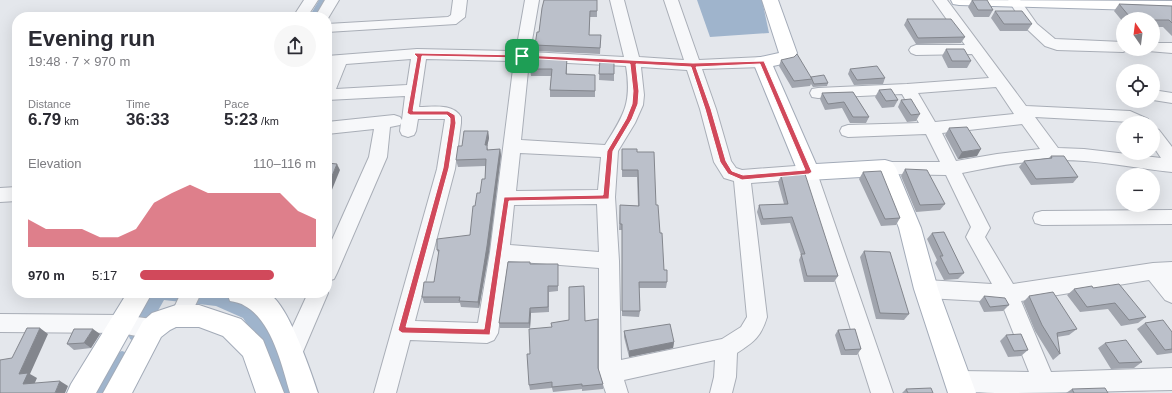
<!DOCTYPE html>
<html lang="en">
<head>
<meta charset="utf-8">
<style>
  :root { --surface:#fff; --page:#f7f7f7; --text:#2b2b33; --muted:#7c7c81; --accent:#d1495b }
  body { margin:0; font-family:Helvetica,sans-serif; background:var(--page); color:var(--text); height:100vh; display:flex; flex-direction:column; font-size:15px; white-space:nowrap }
  * { box-sizing:border-box; margin:0 }
  p { font-size:13px; color:var(--muted) }
  .icon { flex:none; width:22px; height:22px; fill:none; stroke:currentColor; stroke-width:2; stroke-linecap:round; stroke-linejoin:round }
  .map { position:relative; flex:1; overflow:hidden }
  .details { position:absolute; left:12px; top:12px; width:320px; height:286px; display:flex; flex-direction:column; background:var(--surface); border-radius:16px; box-shadow:0 4px 16px #0002 }
  .details>* { flex:none }
  .needle { width:26px; rotate:346deg }
  .controls { position:absolute; left:1116px; top:12px; display:grid; gap:8px }
  .controls a { display:grid; place-items:center; width:44px; height:44px; border-radius:50%; background:var(--surface); box-shadow:0 4px 16px #0002; font-size:20px }
  .pin { position:absolute; display:grid; place-items:center; width:34px; height:34px; color:#fff; margin:-17px; border-radius:8px; box-shadow:0 2px 6px #0006 }
  .round { display:grid; place-items:center; flex:none; width:42px; height:42px; border-radius:21px; background:var(--page) }
  .headline { display:flex; align-items:center; justify-content:space-between; height:68px; padding:0 16px }
  h1 { font-size:22px; font-weight:700; line-height:30px }
  .stats { display:grid; grid-template-columns:repeat(3,1fr); gap:6px; height:68px; padding:4px 16px }
  .stats div { display:grid; align-content:center }
  .stats b { font-size:17px; font-weight:700 }
  .stats small { font-size:11px; font-weight:400 }
  .stats p { font-size:11px }
  .chart { height:112px; padding:8px 16px }
  .chart p { display:flex; justify-content:space-between }
  .chart svg { width:100%; height:72px; margin-top:4px; fill:var(--accent); opacity:.7 }
  ul { padding:0 16px; list-style:none; font-size:13px }
  li { display:grid; grid-template-columns:64px 48px 1fr; align-items:center; height:30px }
  li i { height:10px; border-radius:5px; background:var(--accent) }
  .map>svg:first-child { display:block }
  .water { fill:#9fb4cc }
  .lines { fill:none; stroke-linecap:round; stroke-linejoin:round }
  .canal { fill:#9fb4cc; fill-rule:evenodd }
  .minor-casing { stroke:#a9aeb7; stroke-width:2 }
  .major-casing { stroke:#a3abb8; stroke-width:2 }
  .minor { fill:#f7f8fa; fill-rule:evenodd }
  .major { fill:#fff; fill-rule:evenodd }
  .wall { fill:#a1a5ae }
  .shaded-wall { fill:#83868d }
  .building { fill:#bbc0ca; stroke:#83868d }
  .route { fill:#d1495b; stroke:#fff; fill-rule:evenodd }
</style>
</head>
<body>
<div class="map">
<svg width="1172" height="393" viewBox="0 0 1172 393">
  <rect width="100%" height="100%" fill="#e4e7ec"/>
  <path class="water" d="M697,0H762L769,33L710,37Z"/>
  <g class="lines">
    <path class="canal" d="M319,0H329L319,17H309Z
      M152,293H220L255,308L276,340L296,393H278L263,349L243,318L216,306L164,300L142,339L136,342L130,339L128,334L130,329Z
      M122,351L128,353L130,359L112,393H94L116,353Z"/>
    <g class="minor-casing">
      <path id="minor" d="M304,0H318L307,17H293Z
        M325,0H339L327,20V17H315Z
        M453,0H467L465,17L456,24L327,32V24L448,17L451,15Z
        M525,0H539L530,52L624,57L610,0H624L639,57L684,60L664,0H678L699,60L762,57L767,59L769,62L767,65L762,67L702,69L716,109L731,161L736,168L742,170L809,165L815,167L893,393H871L803,179L751,183L767,317C761,337 754,342 737,353L736,377L732,393H710L714,377L715,360L624,380L628,393H606L599,373V268L508,261L498,333L494,340L487,343L410,340L396,393H374L437,169L445,119H418L416,131L414,135L408,137L402,135L400,131L401,123L400,125L390,127L387,157L337,273L334,279L327,281V251L369,157L374,129L327,134V122L394,115L400,117L402,120L405,96L327,100V73L330,66H327V56L417,49L516,51ZM411,59L407,85L336,89L346,64ZM426,59L514,61L490,252L478,323L415,321L455,169L461,123V117C453,103 433,107 419,107ZM529,61L626,66C632,103 624,115 605,145L521,140ZM641,67L687,70L700,109L714,162L724,178L734,181L747,317L741,327L722,339L621,360L619,261L615,197L618,151L635,123L643,105L644,95ZM520,153L601,157L598,190L516,191ZM597,204L599,252L510,245L514,205Z
        M933,0H947L1026,106L1130,111L1148,119L1150,123L1035,117L1058,148L1084,149L1161,158L1153,146V128L1159,130L1172,147V172C1133,168 1093,159 1053,160C1023,161 992,167 962,173L990,228L985,237L1013,284L1153,263L1172,262V303L1165,300L1149,280L1021,301L1051,372L1172,368V390C1118,391 1064,393 1010,393C991,393 968,393 950,390L947,382L950,374L958,371L1029,372L1001,302L926,298L919,295L916,289L919,283L926,280L992,284L966,237L971,227L946,175L885,174L879,173L876,168L879,163L885,162H940L926,134L848,137L842,135L840,131L842,127L848,125L919,123L902,94L818,98L812,97L810,93L812,89L818,88L907,84L989,78L972,54L916,55L911,53L909,50L911,47L916,45H965ZM996,87L1014,114L935,122L918,93ZM1022,124L1040,149L997,154L956,161L942,133Z
        M1008,0H1020L1037,24L1055,39L1123,42V49H1129L1123,52L1057,50L1045,46L1028,30Z
        M1153,43H1172V53L1148,51L1146,49H1153Z
        M1153,90L1172,93V103L1153,100Z
        M17,187V201L0,202V188Z
        M1172,210V224L1042,225L1035,223L1033,218L1035,213L1042,211Z
        M327,291L328,293L299,361L291,364L283,361L280,354L308,293H327Z
        M181,293H201L187,323L180,325L173,323L170,316Z
        M0,314L121,315L152,319L159,322L163,329L159,336L152,339L121,333L0,332Z"/>
    </g>
    <g class="major-casing">
      <path id="major" d="M762,0H778L797,53L792,62L773,66L816,164L885,160L892,162L896,168L921,228L938,289L976,393H948L914,289L899,228L878,176L809,180L801,178L798,172L753,62L756,58L779,53Z
        M951,0L1172,1V11L959,5L953,4Z
        M127,293H152L96,393H67L71,384Z
        M227,293C235,293 260,291 267,293C287,300 311,372 318,393H290C282,366 272,321 245,306C241,303 235,302 230,301Z
        M176,305H199L241,319L263,340L284,393H256L243,356L223,336L199,327H176L170,330L161,337L132,393H103L143,321L152,313Z"/>
    </g>
    <use href="#minor" class="minor"/>
    <use href="#major" class="major"/>
  </g>
  <path class="wall" d="M597,0V17H590L589,35H601L600,54L536,51L535,45L539,32Z
    M972,0L993,10L989,17H974L968,7Z
    M1119,4L1172,6V36L1163,27H1153V19H1123V22L1114,11Z
    M995,11L1032,24L1027,31H1000L991,18Z
    M907,19L965,37L961,43L916,44L904,25Z
    M946,49L971,61L967,68H948L942,56Z
    M600,59L614,60V81L599,80Z
    M781,60L811,77L828,83L827,86L813,87L811,84L810,86L792,88L779,66Z
    M567,64V74L595,75V97H550V90L551,76H531L530,69Z
    M850,69L885,78L883,84L854,85L848,74Z
    M879,90L898,100L894,107L882,108L875,97Z
    M853,92L869,117L866,123H850L842,108L825,110L820,99L822,93Z
    M901,100L920,114L916,121L907,122L898,107Z
    M949,128L977,156L958,159L945,135Z
    M488,131L489,138L487,147L488,150L500,149L501,155L489,252L479,308L461,307L460,303H424L422,297L434,282L439,255L437,250L470,235L475,206L485,179V166L458,167L456,160L462,146Z
    M622,149L637,152L656,205L664,270L667,282L666,288H639L640,311L639,317L622,316V230H619L620,205L638,206L637,177H622Z
    M1051,156L1078,177L1073,183L1031,185L1019,167L1024,161L1049,158Z
    M905,169L945,204L940,210L916,212L901,176Z
    M863,172L900,218L896,225L881,226L859,179Z
    M781,176L838,276L834,282H804L799,260L801,255L790,223L761,225L757,212L759,205L784,204L778,182Z
    M932,233L964,273L958,279L944,280L935,263L937,260L927,239Z
    M864,251L909,314L904,320L876,319L860,257Z
    M531,264L558,269V291L549,292V312L531,313L530,328H500L499,323Z
    M1093,288L1146,317L1138,323L1121,326L1108,309L1080,312L1067,295L1074,289Z
    M984,296L1009,305L1003,311L984,312L979,302Z
    M1029,296L1077,329L1069,335L1057,337L1060,354L1053,360L1035,331L1023,302Z
    M585,321L598,368L603,384V389L582,391V389L553,392L552,388L530,390L529,385L530,354L551,327Z
    M1145,323L1172,332V353L1157,355L1137,329Z
    M838,330L861,349L857,355H841L835,335Z
    M624,331L674,342L673,348L629,357L624,337Z
    M100,334L91,348L74,350L67,344Z
    M1006,335L1028,350L1021,356L1008,357L1000,341Z
    M1105,343L1142,362L1134,368L1111,369L1098,348Z
    M906,389L933,393H902Z
    M1072,389L1108,393H1066Z"/>
  <path class="shaded-wall" d="M488,131L489,138L487,147L488,152V156L485,145Z
    M500,149L501,155L489,252L479,308L478,302Z
    M981,149L977,156L958,159L962,152Z
    M337,164L340,170L327,202V188Z
    M530,308L531,313L530,328L529,323Z
    M40,328L48,334L30,374L37,378L32,389L23,384L19,374Z
    M93,329L100,334L91,348L84,343Z
    M674,342L673,348L629,357V351Z
    M60,381L68,386L65,393H55Z"/>
  <path class="building" d="M544,0H597V11H590L589,35H601L600,48L535,45L537,32H539L542,8Z
    M972,0H987L993,10H978Z
    M1119,4L1172,6V23L1169,20H1153V19H1148L1146,17L1129,16Z
    M995,11H1022L1032,24H1004Z
    M907,19H951L965,37L918,38Z
    M946,49H964L971,61H952Z
    M797,54L812,79L794,81L781,60L794,57Z
    M532,56L567,58L566,74L595,75V91L550,90L552,69H530Z
    M600,59L614,60V74H599Z
    M877,66L885,78L857,80L850,69Z
    M824,75L828,83L814,84L811,77Z
    M891,89L898,100L886,101L879,90Z
    M853,92L869,117H853L844,102L828,104L822,93Z
    M911,99L920,114L911,115L901,100Z
    M967,127L981,149L962,152L949,128Z
    M464,131H488L485,145H487V150L500,149L487,246L478,302L459,301L460,297H422L424,282H434L439,250H437V239L470,235L473,206H475L477,193H480L482,179H485L486,159L456,160L458,146H462Z
    M622,149H637V152H654L656,205H658L660,233H662L664,270H667V282H639L640,311H622V224H620V205L639,206L638,170H622Z
    M1051,156H1064L1078,177L1036,179L1024,161L1052,158Z
    M327,163L337,164L327,188Z
    M905,169L927,170L945,204L920,205Z
    M881,171L900,218L885,219L863,172Z
    M805,174L838,276H807L801,254H805L792,217L763,219L759,205L788,204L781,176Z
    M944,232L964,273L949,274L940,256H943L932,233Z
    M864,251L890,252L909,314L880,313Z
    M508,262H530V264H558V286H548V307L530,308L529,323H499Z
    M1119,284L1146,317L1129,320L1115,303L1087,307L1074,289L1092,286L1093,288Z
    M584,286L585,321L598,319V368L603,384L582,386V384L552,387V382L529,385L527,354H530L529,329L552,327L551,323L569,320V287Z
    M1053,292L1077,329L1057,333L1060,354L1042,325L1029,296Z
    M984,296L1005,298L1009,305L990,307Z
    M1163,320L1172,332V349L1165,350L1145,323Z
    M670,324L674,342L629,351L624,331Z
    M27,328H40L19,374L28,373L23,384L60,381L55,393H0V360L12,358Z
    M74,329H93L84,343L67,344Z
    M855,329L861,349L845,350L838,330Z
    M1021,334L1028,350L1014,351L1006,335Z
    M1126,340L1142,362L1119,363L1105,343Z
    M931,388L933,393H908L906,389Z
    M1105,388L1108,393H1074L1072,389Z"/>
  <path class="route" d="M415,53L522,55L693,63L764,61L812,172L809,174L742,180L728,174L720,162L705,109L691,67L636,64L639,91L638,104L632,119L613,151L609,199L509,201L490,335L402,333L398,330L443,168L450,123V118L447,115H410L407,113L417,57L414,54ZM422,56L522,58L630,64L633,91L632,104L626,119L607,151L603,195L504,197L484,329L406,327L449,168L456,123L455,115L448,111H413ZM760,64L805,170L743,175L732,171L726,161L711,109L696,67Z"/>
</svg>
<div class="controls">
<a><svg class="needle" viewBox="-14 -14 28 28"><path d="M0-13l5 13h-10z" fill="#e53935"/><path d="M0 13l5-13h-10z" fill="#7c7c81"/></svg></a>
<a><svg class="icon" aria-label="locate" viewBox="0 0 24 24"><circle cx="12" cy="12" r="6"/><path d="M12 2v4M12 18v4M2 12h4M18 12h4"/></svg></a>
<a>+</a>
<a>−</a>
</div>
<div class="pin" style="left:522px;top:56px;background:#1e9e55"><svg class="icon" aria-label="arrive" viewBox="0 0 24 24"><path d="M6 21V4h12l-3 4 3 4H6"/></svg></div>
<section class="details">
<div class="headline"><div><h1>Evening run</h1><p>19:48 · 7 × 970 m</p></div><a class="round"><svg class="icon" aria-label="share" viewBox="0 0 24 24"><path d="M12 15V3M7 8l5-5 5 5M5 13v7h14v-7"/></svg></a></div>
<div class="stats">
<div><p>Distance</p><b>6.79<small> km</small></b></div>
<div><p>Time</p><b>36:33</b></div>
<div><p>Pace</p><b>5:23<small> /km</small></b></div>
</div>
<div class="chart"><p><span>Elevation</span>110–116 m</p>
<svg viewBox="0 0 160 44" preserveAspectRatio="none"><path d="M0 44V27L10 33L20 33L30 33L40 38L50 38L60 33L70 17L80 11L90 6L100 11L110 11L120 11L130 11L140 11L150 22L160 27V44z"/></svg>
</div>
<ul>
<li><b>970 m</b>5:17<i style="width:76%"></i></li>
</ul>
</section>
</div>
</body>
</html>
